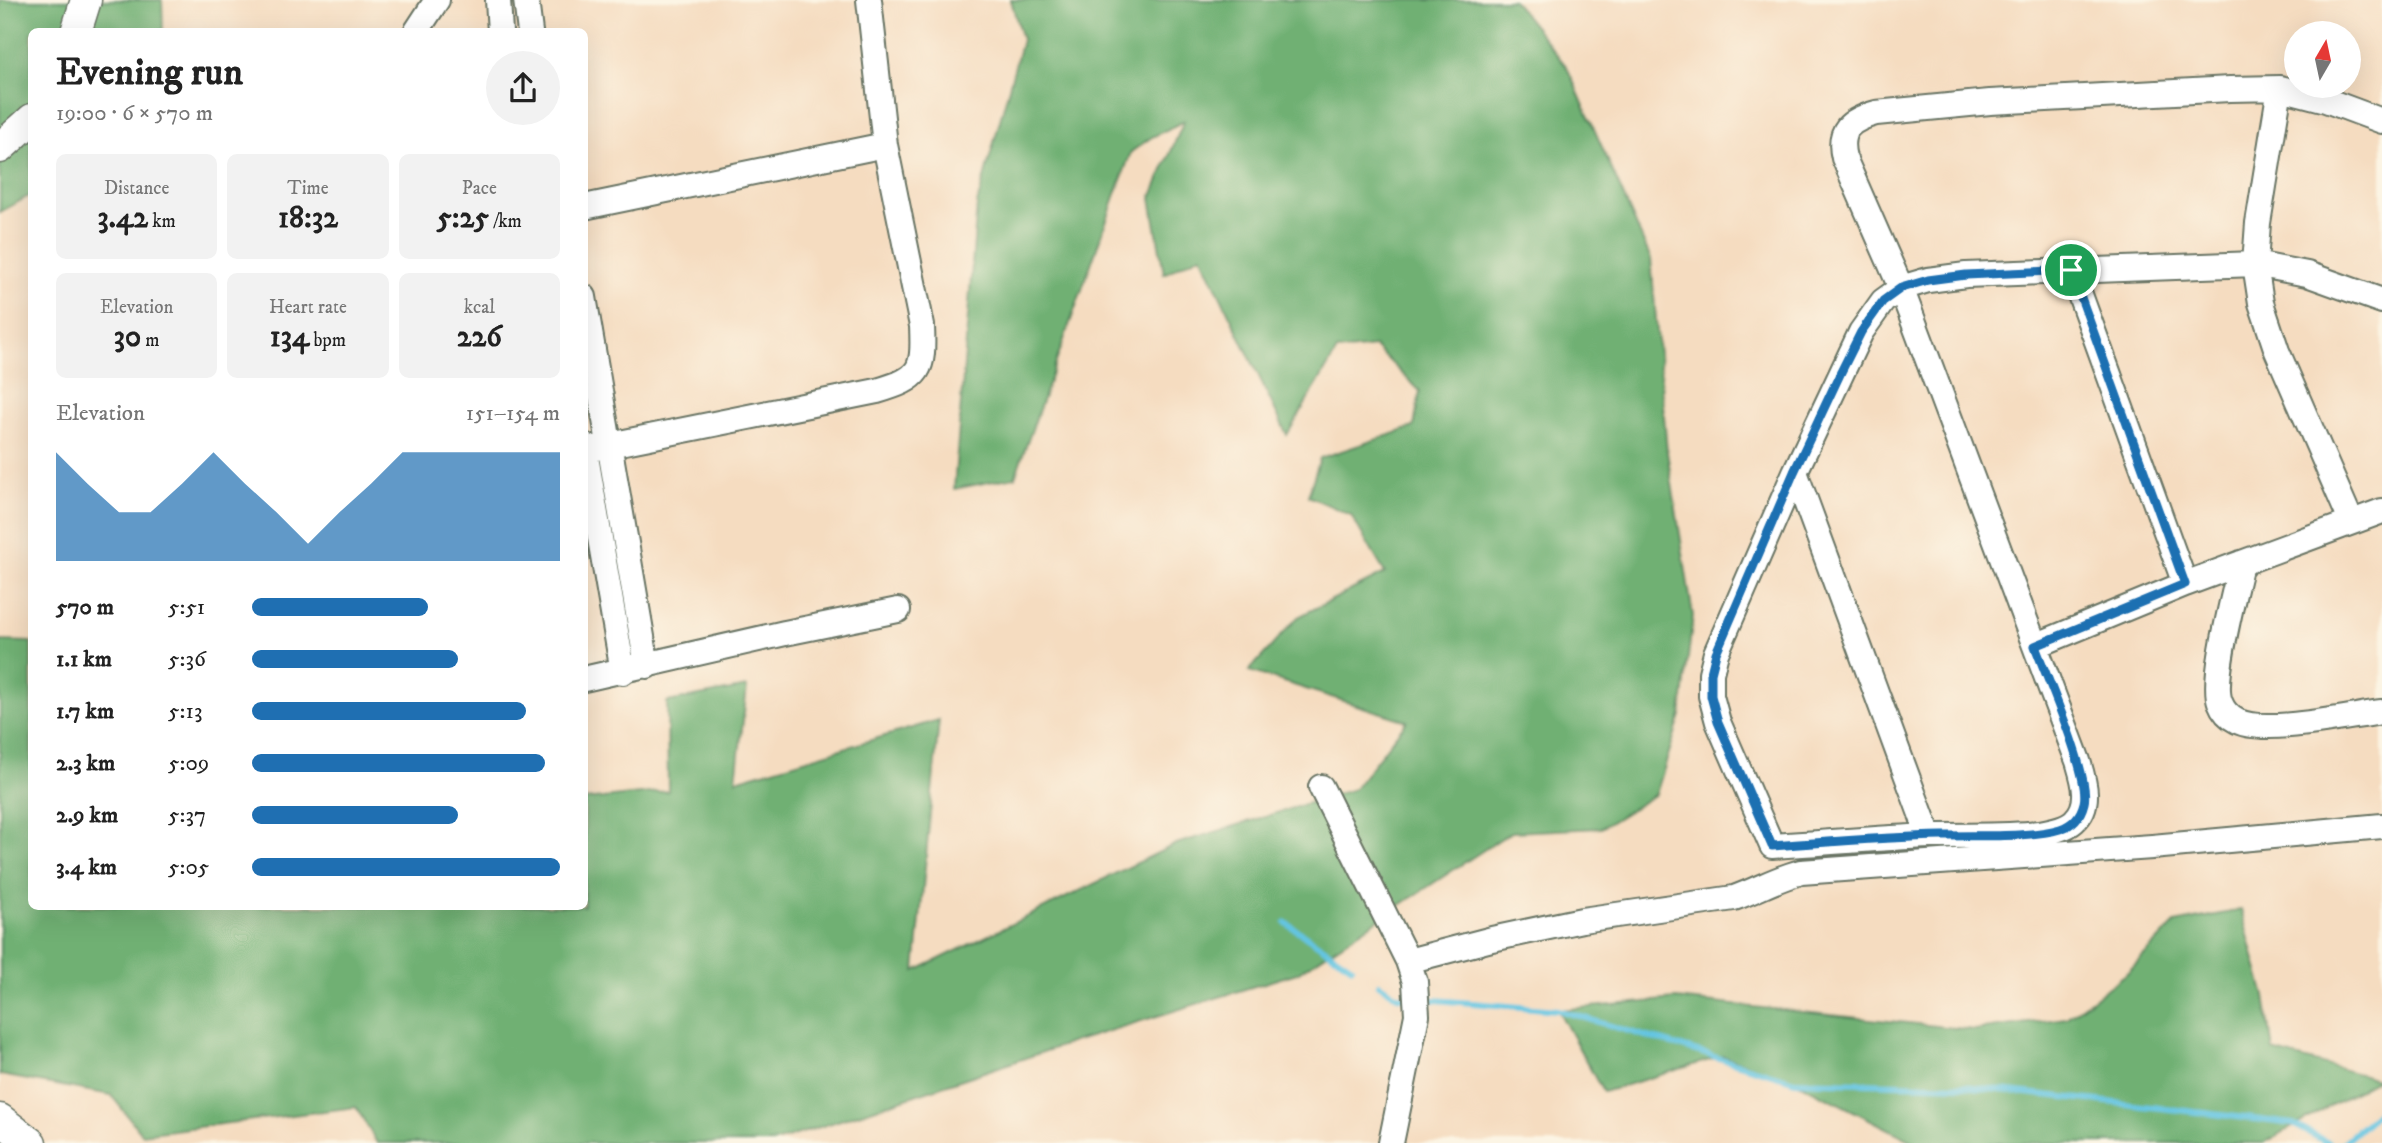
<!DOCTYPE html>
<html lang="en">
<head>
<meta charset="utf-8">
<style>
  :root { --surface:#fff; --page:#f2f2f2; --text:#222; --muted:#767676; --accent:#1f6fb2 }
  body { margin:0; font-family:"IM FELL DW Pica",serif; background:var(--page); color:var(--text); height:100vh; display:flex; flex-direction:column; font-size:26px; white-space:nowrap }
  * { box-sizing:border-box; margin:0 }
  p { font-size:23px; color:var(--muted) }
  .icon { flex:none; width:38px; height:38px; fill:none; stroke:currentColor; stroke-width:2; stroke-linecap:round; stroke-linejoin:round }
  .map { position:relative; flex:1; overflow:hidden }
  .panel { position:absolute; left:28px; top:28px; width:560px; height:882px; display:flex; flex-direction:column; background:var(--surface); border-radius:10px; box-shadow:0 7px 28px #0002 }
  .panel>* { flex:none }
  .needle { width:46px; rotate:9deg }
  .buttons { position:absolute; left:2284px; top:21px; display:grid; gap:14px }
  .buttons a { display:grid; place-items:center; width:77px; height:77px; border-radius:50%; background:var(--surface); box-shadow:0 7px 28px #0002; font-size:35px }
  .pin { position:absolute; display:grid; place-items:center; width:60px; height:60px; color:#fff; margin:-30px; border:4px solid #fff; border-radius:50%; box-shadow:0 2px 7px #0007 }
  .round { display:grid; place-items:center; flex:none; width:74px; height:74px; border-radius:37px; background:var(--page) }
  .headline { display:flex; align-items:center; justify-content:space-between; height:119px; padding:0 28px }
  h1 { font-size:38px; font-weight:700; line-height:52px }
  .stats { display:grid; grid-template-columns:repeat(3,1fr); gap:10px; height:119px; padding:7px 28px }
  .stats div { display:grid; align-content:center; border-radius:10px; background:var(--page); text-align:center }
  .stats b { font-size:30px; font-weight:700 }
  .stats small { font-size:19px; font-weight:400 }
  .stats p { font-size:19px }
  .chart { height:196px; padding:14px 28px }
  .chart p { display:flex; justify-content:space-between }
  .chart svg { width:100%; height:126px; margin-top:7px; fill:var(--accent); opacity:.7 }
  ul { padding:0 28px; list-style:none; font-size:23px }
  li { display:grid; grid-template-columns:112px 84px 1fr; align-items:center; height:52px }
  li i { height:18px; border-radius:9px; background:var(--accent) }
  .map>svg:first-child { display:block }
  .forest { fill:#6fb073; stroke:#477654; stroke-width:2 }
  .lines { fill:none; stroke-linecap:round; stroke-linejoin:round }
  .stream { stroke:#64c5e2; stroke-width:6 }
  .minor-casing { stroke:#6a7565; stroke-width:28 }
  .tertiary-casing { stroke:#6a7565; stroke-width:33 }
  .minor { stroke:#fff; stroke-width:24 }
  .tertiary { stroke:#fff; stroke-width:30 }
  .route-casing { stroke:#fff; stroke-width:14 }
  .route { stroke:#1f6fb2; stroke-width:9 }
</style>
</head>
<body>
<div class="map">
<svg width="2382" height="1143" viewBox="0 0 2382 1143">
  <rect width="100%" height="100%" fill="#fcf5e5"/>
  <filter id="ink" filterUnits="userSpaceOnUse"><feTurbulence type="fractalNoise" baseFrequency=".0143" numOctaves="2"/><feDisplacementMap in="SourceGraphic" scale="14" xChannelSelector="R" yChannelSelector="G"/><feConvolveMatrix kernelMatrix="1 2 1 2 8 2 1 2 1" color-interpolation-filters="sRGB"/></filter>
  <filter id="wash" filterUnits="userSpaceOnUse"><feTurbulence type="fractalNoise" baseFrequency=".00686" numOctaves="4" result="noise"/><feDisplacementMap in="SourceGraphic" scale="28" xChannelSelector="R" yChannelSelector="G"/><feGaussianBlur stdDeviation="1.57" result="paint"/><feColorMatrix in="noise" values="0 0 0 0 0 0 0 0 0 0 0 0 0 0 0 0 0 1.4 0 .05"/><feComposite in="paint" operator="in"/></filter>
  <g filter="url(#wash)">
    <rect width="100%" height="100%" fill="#f5dcc0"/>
    <path class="forest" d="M0,0H162L163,31L32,32L31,195L0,212Z
      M1011,0H1513L1567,67L1651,259L1667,452L1693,616L1681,715L1656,794L1601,828L1511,832L1297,973L1073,1042L772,1143H377L356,1107L142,1134L111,1095L0,1075V641L31,642L32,906H584L585,800L668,791L667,702L747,687L736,780L939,720L915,971L1176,844L1354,789L1407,721L1249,671L1298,617L1385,573L1351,515L1308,496L1320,458L1414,427L1420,391L1375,347L1337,351L1287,435L1201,255L1164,274L1151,198L1184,121L1152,137L1131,152L1015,477L954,489L977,204L1022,40Z
      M2241,910L2265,996L2273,1051L2378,1079L2264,1143H1916L1795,1081L1723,1056L1603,1092L1558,1010L1676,999L1975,1030L2066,1018L2126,974L2175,923Z"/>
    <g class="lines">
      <path class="stream" d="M1286,923L1352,967
        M1379,984L1397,996L1412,998
        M1423,999L1558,1010L1795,1081L1964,1086L2205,1113L2293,1124L2328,1143
        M2343,1143L2382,1109"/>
    </g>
  </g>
  <g filter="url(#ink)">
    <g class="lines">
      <g class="minor-casing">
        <path id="minor" d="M498,0L500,32
          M526,0L530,32
          M416,32L437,0
          M2280,88L2258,223L2255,264L2261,303L2277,351L2351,521
          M2382,121L2323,99L2280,88L2230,89L1990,102L1876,113C1850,120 1837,130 1844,158L1901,288L1928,280L1966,275L2255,264L2307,274L2382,301
          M584,207L885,145
          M2071,270L2185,584
          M1901,288L2078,761C2084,781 2092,805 2074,821C2065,829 2051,831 2039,833C2004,837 1968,835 1932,836C1879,838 1825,843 1772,846L1718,722L1711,696V673L1716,653L1795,472L1861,332L1883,301Z
          M584,297L647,666
          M584,445L623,672
          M585,450L877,391C921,378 924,371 922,326L885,145L869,0
          M1795,472L1929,836
          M2241,563C2235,592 2211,678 2220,702C2223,710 2229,717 2237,721C2265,735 2349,716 2382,712
          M2035,646L2185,584L2382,511
          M584,679L785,633L898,610
          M1321,787L1408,961L1415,982L1417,1015L1391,1143
          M1408,961L1492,939L1582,920L1734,898C1757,890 1777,878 1801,872L2152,847L2382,826"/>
      </g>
      <g class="tertiary-casing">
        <path id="tertiary" d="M76,32L86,0
          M0,148L32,119
          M0,1119L31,1143"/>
      </g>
      <use href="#minor" class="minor"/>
      <use href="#tertiary" class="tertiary"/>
    </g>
  </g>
  <g class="lines" filter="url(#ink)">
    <g class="route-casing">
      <path id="route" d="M2071,270L2185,584L2035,646C2046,676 2091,777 2084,803C2081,815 2073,825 2060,829C2031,838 1975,835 1943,836C1886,837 1829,842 1772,846L1718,722L1711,696V673L1716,653L1794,472L1841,372L1861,332L1883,301L1901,288L1928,280L1966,275Z"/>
    </g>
    <use href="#route" class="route"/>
  </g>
</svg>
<div class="buttons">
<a><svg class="needle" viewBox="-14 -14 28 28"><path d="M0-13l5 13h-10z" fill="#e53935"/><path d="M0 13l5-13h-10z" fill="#767676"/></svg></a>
</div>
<div class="pin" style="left:2071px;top:270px;background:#1e9e55"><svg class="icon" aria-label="arrive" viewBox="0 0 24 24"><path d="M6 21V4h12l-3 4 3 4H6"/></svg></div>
<section class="panel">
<div class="headline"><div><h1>Evening run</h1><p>19:00 · 6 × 570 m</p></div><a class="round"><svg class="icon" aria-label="share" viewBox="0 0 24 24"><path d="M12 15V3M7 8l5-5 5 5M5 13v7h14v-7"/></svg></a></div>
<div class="stats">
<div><p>Distance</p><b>3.42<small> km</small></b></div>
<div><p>Time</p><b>18:32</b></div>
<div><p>Pace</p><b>5:25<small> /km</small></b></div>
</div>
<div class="stats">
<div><p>Elevation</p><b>30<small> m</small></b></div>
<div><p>Heart rate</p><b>134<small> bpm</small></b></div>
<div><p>kcal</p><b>226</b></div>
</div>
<div class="chart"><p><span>Elevation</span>151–154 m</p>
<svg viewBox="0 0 160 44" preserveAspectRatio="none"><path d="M0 44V6L10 17L20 27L30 27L40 17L50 6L60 17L70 27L80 38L90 27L100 17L110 6L120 6L130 6L140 6L150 6L160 6V44z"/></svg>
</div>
<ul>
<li><b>570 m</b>5:51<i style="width:57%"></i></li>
<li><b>1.1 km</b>5:36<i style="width:67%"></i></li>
<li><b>1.7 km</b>5:13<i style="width:89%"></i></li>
<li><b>2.3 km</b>5:09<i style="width:95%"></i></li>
<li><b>2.9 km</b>5:37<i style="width:67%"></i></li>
<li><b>3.4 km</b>5:05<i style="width:100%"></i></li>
</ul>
</section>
</div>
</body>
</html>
